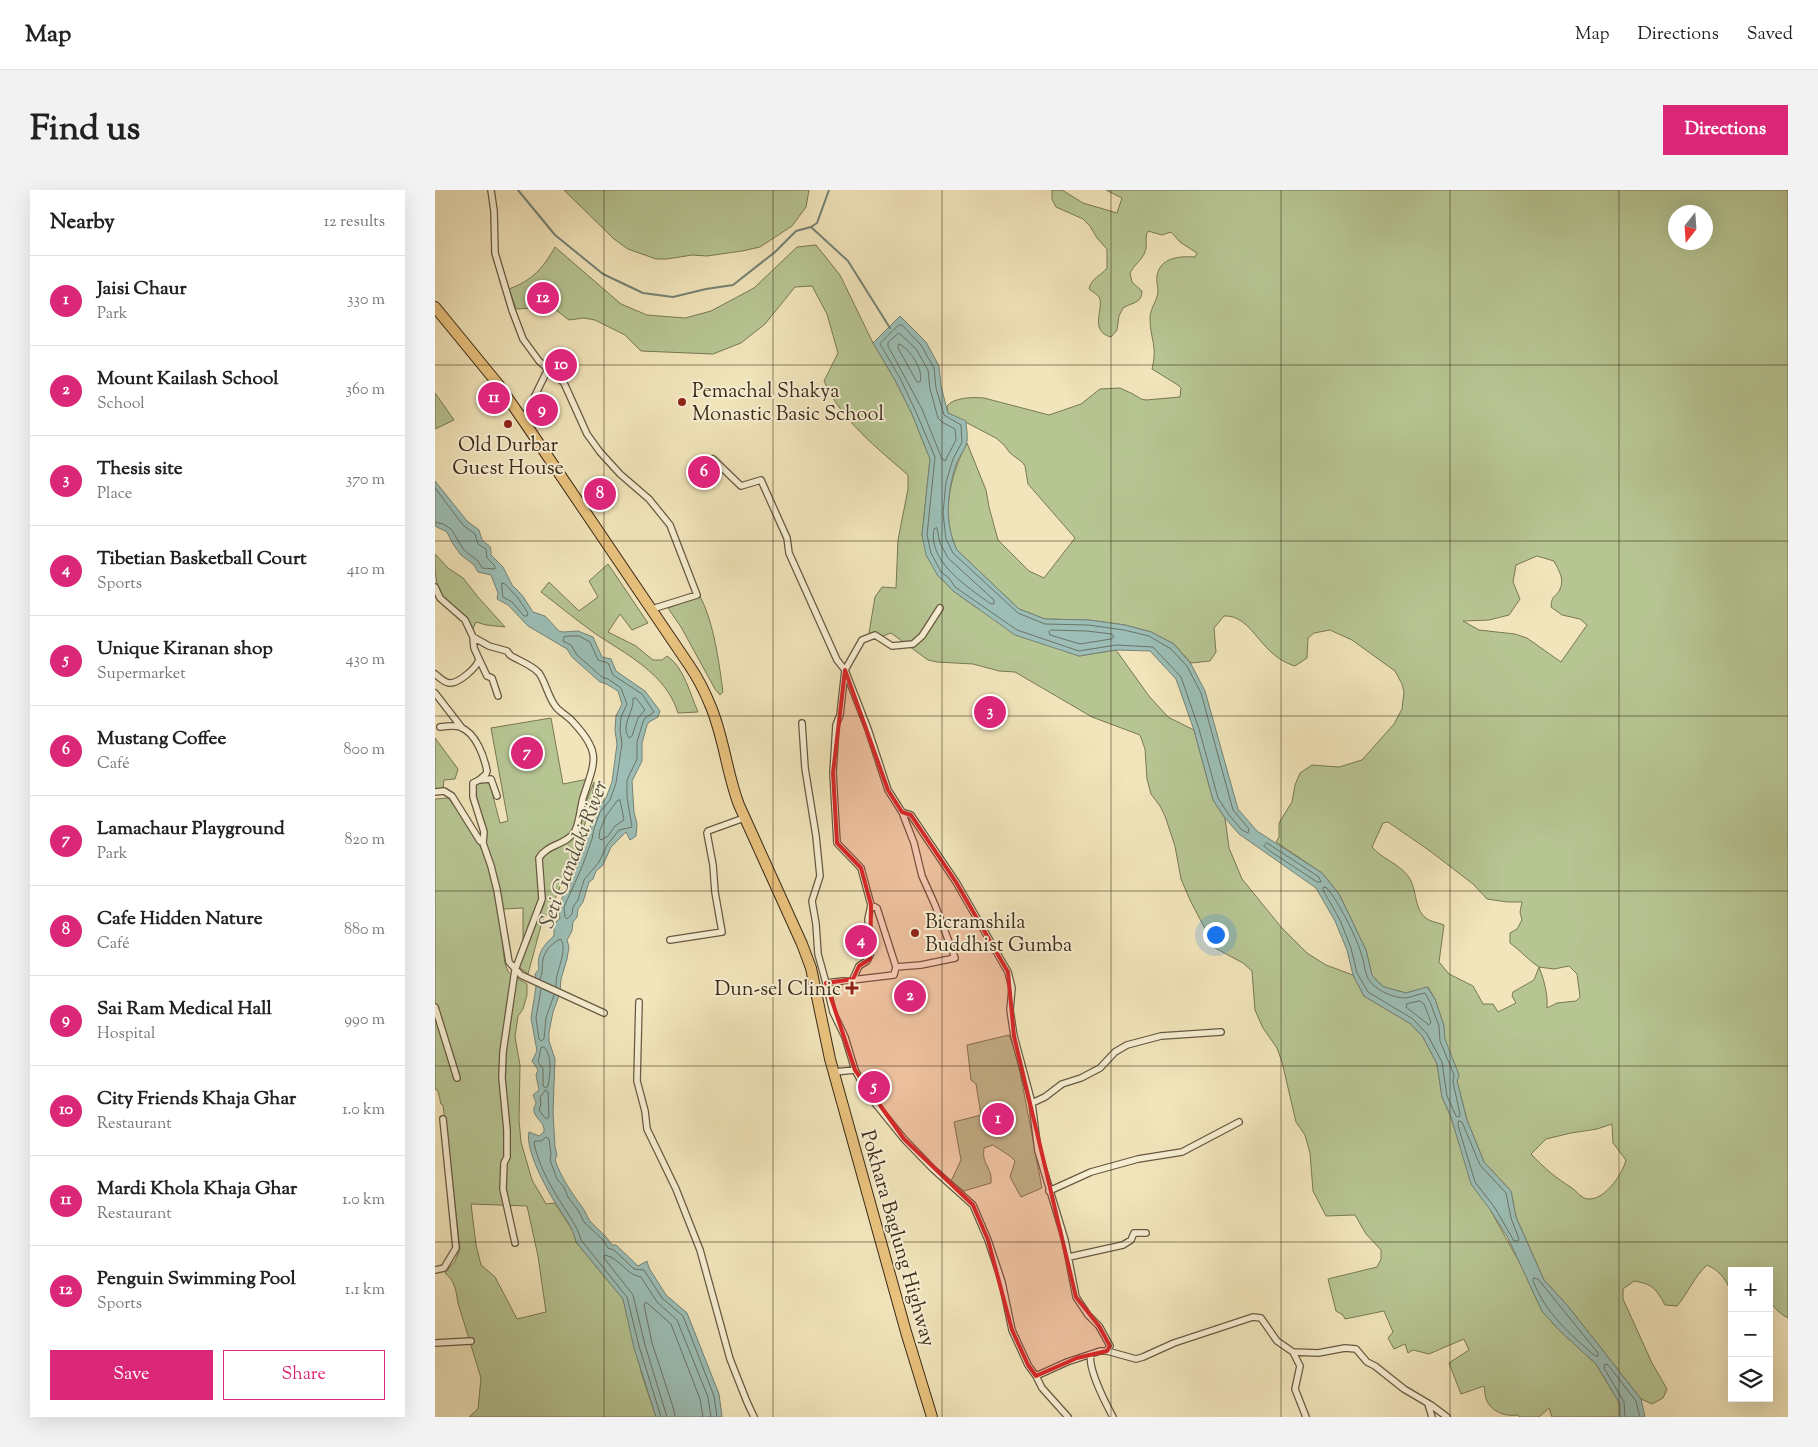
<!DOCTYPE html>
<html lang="en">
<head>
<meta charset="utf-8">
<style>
	:root { --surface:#fff; --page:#f2f2f2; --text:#222; --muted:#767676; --line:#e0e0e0; --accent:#db2777 }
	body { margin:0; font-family:"Sorts Mill Goudy",serif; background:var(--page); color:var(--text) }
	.controls { position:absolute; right:15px; bottom:15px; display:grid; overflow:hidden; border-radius:0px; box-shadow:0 5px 20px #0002 }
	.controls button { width:45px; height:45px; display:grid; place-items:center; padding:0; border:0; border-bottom:1px solid var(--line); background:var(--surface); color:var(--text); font:25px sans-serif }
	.compass { position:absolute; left:1233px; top:15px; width:45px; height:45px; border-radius:50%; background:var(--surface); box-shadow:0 5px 20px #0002; rotate:197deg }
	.you { position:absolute; left:780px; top:744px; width:18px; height:18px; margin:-12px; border:4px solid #fff; border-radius:50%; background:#1a73e8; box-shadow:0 0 0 8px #1a73e833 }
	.badge { display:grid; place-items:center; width:32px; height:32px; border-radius:50%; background:var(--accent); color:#fff; font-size:16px; font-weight:700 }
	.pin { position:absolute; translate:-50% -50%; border:2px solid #fff; box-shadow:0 1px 5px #0006 }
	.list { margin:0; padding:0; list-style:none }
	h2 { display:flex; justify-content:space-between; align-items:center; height:65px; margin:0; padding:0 20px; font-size:21px }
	h2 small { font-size:16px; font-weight:400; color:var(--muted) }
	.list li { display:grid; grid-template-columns:32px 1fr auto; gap:15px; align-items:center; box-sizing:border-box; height:90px; padding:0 20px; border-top:1px solid var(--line) }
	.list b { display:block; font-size:19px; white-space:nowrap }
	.list p { margin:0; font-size:16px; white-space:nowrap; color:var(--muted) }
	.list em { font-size:16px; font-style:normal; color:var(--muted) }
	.actions { display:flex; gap:10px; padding:15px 20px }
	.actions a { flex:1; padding:11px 0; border:1px solid var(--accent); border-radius:0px; text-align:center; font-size:18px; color:var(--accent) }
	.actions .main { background:var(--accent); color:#fff }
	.icon { flex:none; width:28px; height:28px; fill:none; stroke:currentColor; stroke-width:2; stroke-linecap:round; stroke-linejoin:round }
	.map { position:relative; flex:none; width:1353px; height:1227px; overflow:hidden; border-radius:0px }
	header { display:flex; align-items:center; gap:30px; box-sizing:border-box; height:70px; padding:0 25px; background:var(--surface); border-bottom:1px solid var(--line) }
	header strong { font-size:24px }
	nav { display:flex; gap:28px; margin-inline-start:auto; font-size:18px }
	.intro { display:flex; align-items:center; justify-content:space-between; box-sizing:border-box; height:120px; padding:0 30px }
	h1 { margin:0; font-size:35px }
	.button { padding:12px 22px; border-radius:0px; background:var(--accent); color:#fff; font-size:18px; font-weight:700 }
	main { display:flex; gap:30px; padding:0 30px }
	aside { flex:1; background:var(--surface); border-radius:0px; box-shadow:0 5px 20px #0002 }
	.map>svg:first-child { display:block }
	.green { fill:#b7c593; stroke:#787856; fill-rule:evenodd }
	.water { fill:#9cbeb6; stroke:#748377 }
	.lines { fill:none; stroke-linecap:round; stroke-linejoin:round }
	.shore { stroke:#6a7467; stroke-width:1 }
	.stream { stroke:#748377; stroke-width:2 }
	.minor-casing { stroke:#675941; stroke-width:8 }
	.trunk-casing { stroke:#392a18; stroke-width:12 }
	.minor { stroke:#f7eed3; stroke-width:5.5 }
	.trunk { stroke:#e9c27e; stroke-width:10 }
	.marked { fill:#d62828; fill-opacity:0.2; stroke:#d62828; stroke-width:4; stroke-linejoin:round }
	.grid { fill:none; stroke:#392a18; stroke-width:1; stroke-opacity:0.55 }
	.poi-dot { fill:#8f2418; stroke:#f7eed3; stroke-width:2 }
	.labels { text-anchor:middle; stroke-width:4; stroke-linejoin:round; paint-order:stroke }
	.poi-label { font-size:20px; fill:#392a18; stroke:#f7eed3; text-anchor:start }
	.street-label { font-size:20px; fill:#392a18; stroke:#f7eed3 }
	.water-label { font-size:21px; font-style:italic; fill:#524f40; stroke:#f7eed3 }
</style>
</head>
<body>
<header>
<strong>Map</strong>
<nav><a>Map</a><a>Directions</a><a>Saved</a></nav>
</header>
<div class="intro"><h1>Find us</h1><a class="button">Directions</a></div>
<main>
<aside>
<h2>Nearby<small>12 results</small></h2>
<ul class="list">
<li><span class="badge">1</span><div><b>Jaisi Chaur</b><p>Park</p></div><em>330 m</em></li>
<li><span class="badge">2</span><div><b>Mount Kailash School</b><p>School</p></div><em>360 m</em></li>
<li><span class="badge">3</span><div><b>Thesis site</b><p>Place</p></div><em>370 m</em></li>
<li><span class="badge">4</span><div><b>Tibetian Basketball Court</b><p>Sports</p></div><em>410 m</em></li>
<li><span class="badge">5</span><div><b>Unique Kiranan shop</b><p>Supermarket</p></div><em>430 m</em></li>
<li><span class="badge">6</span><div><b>Mustang Coffee</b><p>Café</p></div><em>800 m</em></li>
<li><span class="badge">7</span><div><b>Lamachaur Playground</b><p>Park</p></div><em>820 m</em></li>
<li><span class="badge">8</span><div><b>Cafe Hidden Nature</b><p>Café</p></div><em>880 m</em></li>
<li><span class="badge">9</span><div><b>Sai Ram Medical Hall</b><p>Hospital</p></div><em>990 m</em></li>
<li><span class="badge">10</span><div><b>City Friends Khaja Ghar</b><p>Restaurant</p></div><em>1.0 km</em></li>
<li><span class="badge">11</span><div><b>Mardi Khola Khaja Ghar</b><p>Restaurant</p></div><em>1.0 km</em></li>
<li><span class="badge">12</span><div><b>Penguin Swimming Pool</b><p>Sports</p></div><em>1.1 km</em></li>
</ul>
<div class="actions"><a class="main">Save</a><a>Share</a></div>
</aside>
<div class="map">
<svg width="1353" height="1227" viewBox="0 0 1353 1227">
	<rect width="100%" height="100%" fill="#f2e5bb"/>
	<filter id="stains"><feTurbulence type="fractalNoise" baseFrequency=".004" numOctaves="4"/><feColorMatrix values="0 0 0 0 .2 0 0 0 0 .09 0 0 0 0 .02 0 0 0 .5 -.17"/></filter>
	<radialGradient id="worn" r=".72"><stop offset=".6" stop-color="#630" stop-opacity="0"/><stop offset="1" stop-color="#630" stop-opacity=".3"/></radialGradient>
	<!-- green -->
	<path class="green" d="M129,0H374L371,17L357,36L325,57L307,61L272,66L257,65L232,69H221L193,59L179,49Z
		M617,0H627L648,13L682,23L687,8L671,0H1353V1128C1330,1115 1334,1104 1334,1081H1297V1106C1293,1092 1286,1081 1272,1075C1259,1087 1253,1103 1242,1116L1230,1115C1221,1099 1218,1094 1199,1091L1188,1099V1109L1217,1173L1232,1199L1228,1208L1217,1214L1206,1209L1132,1115L1109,1090L1081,1027L1076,1001L1049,972L1032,930L1022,891L1024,885L1009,849V836L1000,809L993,797L971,803L949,797L942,791L937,785L931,760L904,704L887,683L841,652L844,647V633L857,612L860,595L865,583L877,575L904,577L927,570L959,534L967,519L969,502L967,494L960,481L917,450L895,440L879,443L873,448L872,468L860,476C850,473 842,468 834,460C820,447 810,425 789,426L779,438L781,462L775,471L756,473L739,454L716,442L690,435L654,430L610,429L584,419L522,360C505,326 515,285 532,253L551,300L554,317L563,350L594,381L609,388L640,348L593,294L590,276L587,272L575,263L569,255L561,248L513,223L512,216C519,207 539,207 549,208L614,225L646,214L665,199L685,198L698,204L706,209L711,210L745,207L746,198L743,195L717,179C723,156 715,149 715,128C715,119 722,111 723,102C723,96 721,91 722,86C725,67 745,66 760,67L762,63L745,52L736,42L727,45L713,41C709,48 713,55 710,62C707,70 699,75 695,83L697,92L707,101C707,114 697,112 688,118L684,126L682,140L676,147C653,141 670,117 664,107C662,104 658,102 654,99C656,88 666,86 672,78V59L662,48L655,36L648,29L621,17L617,9ZM1240,22H1270V52H1240ZM1102,366L1119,371C1123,379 1130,389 1125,399C1121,408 1117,403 1116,417L1127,425L1145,429L1152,435L1126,472L1092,448L1080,444L1044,440L1028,431L1054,430L1074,425L1085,409L1078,392L1081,375ZM953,632L995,661L1038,694L1052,709L1072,712H1087L1085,722L1087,730L1082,739L1075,743V753C1086,761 1093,770 1104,777L1099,790L1078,802L1077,806L1081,813L1063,822L1058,814H1048L1038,796L1014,784L1004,772L1009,735C1004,733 998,732 994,730C978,722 983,699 973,686C963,673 947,669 937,657L948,633ZM1134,776L1142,784L1145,807L1141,811L1122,813L1112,818C1113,804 1109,790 1104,777L1119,779ZM1177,934L1178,953L1191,970C1188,984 1167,1015 1149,1008C1145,1006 1141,1001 1137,998C1120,987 1110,979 1096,964L1111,949L1136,943L1162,939Z
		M381,55L405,85L438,153L460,190L477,224L495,269L487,345L503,386L510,392L517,400L539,416L644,466L681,460L714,506L733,527L759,540L778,610L790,628L794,658L807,689L846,737L872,763L891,775L918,785L929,806L976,834L988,847L1002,874L1007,907L1016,927L1025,956L1056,1021L1087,1077L1107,1121L1124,1140L1161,1174L1185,1214V1227H1117L1114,1218L1104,1227H1085L1082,1225C1072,1227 1058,1222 1053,1213C1050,1209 1050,1201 1049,1196L1026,1204L1014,1173L1034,1160L1029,1149L994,1164L978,1160L973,1163L970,1154L959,1159L953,1148L958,1142L949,1121L910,1129L908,1125L901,1121L893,1089L942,1077L946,1069V1060L931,1044L920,1025L891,1026L878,1001L875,963L870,945L861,932L847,872L842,858L828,838L820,820L817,781L808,773L780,758L755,710L746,689L740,656L730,626L725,616L716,604L712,589L710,559L705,545L657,527L580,482L564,481L538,474L502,472L493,470L456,443L448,446L434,443L440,407L447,397L461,398L463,350L473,299V285C442,258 406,230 389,191L403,163L392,124L377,96L360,97L330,134L306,153L278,164L206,161L190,145L160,130L149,128L134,130L117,117L81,119L74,99C98,90 108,78 120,57L186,114L212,125L250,128L276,121L319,98L362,57Z
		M0,203L19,230L0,239Z
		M0,364L13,378L28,388L43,407L70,437L51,435L41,432L37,441L32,428L18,415L16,417C0,397 0,390 0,364Z
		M173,374L213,433L197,440L185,424L173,442L201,456L218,470H227L232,466C249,477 255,504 263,522L243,523C231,483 190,464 158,442C140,429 123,415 106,402L114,392L144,421L163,407L154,391Z
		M265,406C279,433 284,472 288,502L285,505L280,499L246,437L233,418Z
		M116,528L128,594L153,589C149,604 143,637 131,647C121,656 114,652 103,666L105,703L104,713L88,752V718L68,719L62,688L51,655L52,645L41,611L40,598L42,594L54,591L65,633L73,631L56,538Z
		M0,548L23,579L20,589L9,590L8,599H0Z
		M159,592L158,603L148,641L118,714L107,732L93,784L84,777L91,755L109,715L110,706L106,671L107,667L138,648L145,634L150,614Z
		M13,608C28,627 43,648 51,670C58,689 63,722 67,743C69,754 67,770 73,781C76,787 86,790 92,794V805L88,819L83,826L80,847L85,875L84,930L86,952L97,990L111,1014L120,1013L138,1041L141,1052L188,1109L207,1185L221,1227H34L43,1219L46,1188L23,1113C21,1100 20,1091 10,1083L20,1071L25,1059L8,915L6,914L3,901L0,899V609ZM36,1014L92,1016L103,1066L111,1122L82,1129L60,1087L46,1075L41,1055Z
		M419,740H431L432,762H420Z
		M574,845L582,866L607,998L586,1007L575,987L580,971L575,966L558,955L549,958C546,975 558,977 556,993L529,1001L516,991L526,970L519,932L546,925L541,894L536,890L532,855Z"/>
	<!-- water -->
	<path class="water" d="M465,126L491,152L504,176L506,196L513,223L531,231C531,237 533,244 532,251C531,258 525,265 522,272C512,300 509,334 522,360L584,419L610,429L654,430L690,435L716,442L739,454L756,474L770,501L803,619L822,641L887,683L904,704L931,760L937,785L942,791L949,797L971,803L992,797L1000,809L1009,836L1010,849L1024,885L1022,891L1032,930L1049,972L1076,1001L1081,1027L1109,1090L1132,1115L1206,1209L1210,1227H1185V1214L1161,1174L1124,1140L1107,1121L1073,1048L1056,1021L1036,994L1016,927L1007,907L1002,874L988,847L976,834L929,806L918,785L912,760L900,731L881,698L804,644L790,628L778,610L759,540L741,489L715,461L681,460L644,466L580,445L517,400L510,392L503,386L491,365L487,345L495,269L477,224L460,190L438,153Z
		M0,291L32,331L44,340L47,350C54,357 56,353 56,365L68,377L77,395L87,405L98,422L110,426L124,441L128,442L143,441L158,447L167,467L176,469L181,481L210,501L225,521L223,527L214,532L212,535L207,553V571L197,591L199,622L202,634L201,646L195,650L191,642L176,657L168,675L161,681L158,689L154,692L148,712L143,719L142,727L138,732L137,741L132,750L134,757L132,769L126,789L125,803L118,822L114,842V851L120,869L118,922L120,957L122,965L120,970C126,987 136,1002 147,1017C151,1022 152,1027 155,1031C162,1039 171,1045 177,1055H181L203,1076L212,1071L214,1078L231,1105L252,1123L284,1204L287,1227H221L199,1158L188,1109L141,1052C138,1037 129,1027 121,1014C111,998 90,960 94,942L104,946L109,942C110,932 101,930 99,921C98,919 100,916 101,913C101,911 99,908 98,905L104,900L101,885L103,880L97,871L102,861L96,828L101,797L100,784L104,779C101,766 108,755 119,746V734L125,728L123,719L124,715L142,675L161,620L171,608L177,592L182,554L180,540L181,526L187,514L183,501C177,498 172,493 165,492L137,467L132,459L93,436L73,415L62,409L63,403L56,385L43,382L39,375L26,365L18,354L12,342L0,336Z"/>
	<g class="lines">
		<!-- shore -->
		<path class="shore" d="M464,135H467L486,155L499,178L501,198L509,225L526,235L527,252L518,269L511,292L508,323L511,349L518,363L583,423L610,434L653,435L689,440L714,446L736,459L752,476L766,503L798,620L814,639L813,643L807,640L794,625L783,608L764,539L746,487L718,457L681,455L644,461L582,440L520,397L514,388L506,382L496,363L492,345L500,267L481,222L465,188L445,154Z
			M464,143L481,159L493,180L495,199L503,228L507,232L520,239L521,250L510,271L507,269L487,219L453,156V153Z
			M464,154C475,159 489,180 485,192H482L463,158Z
			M0,298L28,335L40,344L43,354L51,359L52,368L60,376V379L47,378L43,371L29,360L16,339L8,334L0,332
			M502,338L505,353L513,368L559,410V414H556C534,398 492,372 499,339Z
			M67,393L70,394L83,408L93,423L92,426H89L77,412L68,407Z
			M616,440L652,441L677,444L679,447L676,449L645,454L615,445L614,442Z
			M134,446H144L155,452L163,470L173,473L178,485L207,504L219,522L210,528L208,532L202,552V569L192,590V607L197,637L184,640L172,655L164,672L149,690L143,710L138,717L137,724L132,729L130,727L129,717L147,677L157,649L159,639L165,622L175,610L181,593L187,554L185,540L186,527L192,514L186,498L173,489L167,487L142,465L136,455L128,451L129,447Z
			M201,508L210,520L203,528L197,546L194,548C185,535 199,523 198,509Z
			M185,610L189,630L180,636L173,646L166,650L164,648L165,640L171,626L182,611Z
			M832,653L884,687L886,692H882L835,661L829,656Z
			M889,697L892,698C903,711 921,746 926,763C929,770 929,779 932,786C937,799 957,808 971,808C977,807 983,804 990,803L995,812L1004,836L1005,851L1019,885L1018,892L1025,924L1024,927L1021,926L1012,906L1007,872L992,844L978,829L933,802L922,783L916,758L905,730L888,700Z
			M105,789C109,779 106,778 108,770C109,761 119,751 126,749C133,764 120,780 121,796
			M106,799L101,828L104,849L106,851L109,849L111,828L119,805
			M985,811L989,814L996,832L994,835L971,817L972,814Z
			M109,857C118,866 115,884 113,896L111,898L108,896V879L103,872L106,858Z
			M111,900L113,902L114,927L111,929L104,920L106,914L105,908Z
			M1024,931L1027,932L1045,975L1071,1003L1076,1028L1084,1049L1083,1051H1079L1060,1018L1040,992L1024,939L1023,933Z
			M1099,1088L1103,1089L1163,1163V1166H1160C1133,1142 1112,1125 1098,1091Z
			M226,1227L204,1156L192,1107L146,1050C142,1035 133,1025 125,1011C114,994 103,973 99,953L100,951H106L111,947L114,949L116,964L115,970L122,989L129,997L133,1007L143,1020L149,1032L168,1050L173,1058L179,1060L199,1079L209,1080L227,1108L248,1126L279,1206L282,1227
			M232,1227L210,1155L198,1105L169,1068L170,1065C185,1068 191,1085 206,1087L222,1112L242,1130L273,1207L276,1227
			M240,1227L239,1220L217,1153L209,1115L211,1112L236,1134L265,1209L268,1227
			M1190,1227L1189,1212L1169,1178L1170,1174L1173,1175L1201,1211L1205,1227"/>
		<!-- stream -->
		<path class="stream" d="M83,0L120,45L168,84L208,103L238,107L271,99L298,95L340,62L361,41L376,37L413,71L455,138
			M376,37L382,33L394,0"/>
		<!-- minor casing -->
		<g class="minor-casing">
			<path id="minor" d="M56,0L59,21L60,63L77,120L88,149L104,171L129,193L152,244L165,262L185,284L214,309L235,335L262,405L217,419
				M88,230L113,179
				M278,269L306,296L326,290L352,348L354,363L402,470L410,480L433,539L453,600L467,622L476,625L521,692L573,782L577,798L575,820L579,846L597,913L603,961L630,1050L641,1107L653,1125L664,1136L675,1156L672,1161
				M0,397L5,408L30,430L38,447L54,456L72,461L75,465C84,471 97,475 104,483C111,493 113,507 121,517C126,523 133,526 138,532C167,563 160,571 148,608C145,619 145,630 140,641C132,655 112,654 104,668L107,709L80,780L68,862L67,888L72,940V967L69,973L68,999L80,1053
				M505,418L487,446L478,454L457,456L440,445L427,450L410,480L405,525L401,535L398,583L402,653L426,678L436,715L442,718L461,777L459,785L391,793L398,822L410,847L420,880L435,907L469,949L498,979L538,1015L553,1050L567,1092L577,1140L593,1175L601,1186L607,1198L633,1227
				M44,469L52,486L57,488L63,506
				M0,484C4,487 8,492 14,493C23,494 42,478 44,469L39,458L38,447
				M0,503L27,538
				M367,533L370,578L381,646L385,686L377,711L381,734L383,764L391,793
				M5,537C12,536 19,535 25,537C41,543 49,566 52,581L51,584L44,590
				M0,602L9,601L17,606L45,651L48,653L49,642L38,607V593L44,590L56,589L62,606
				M48,653L56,676L62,700L74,772L86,785L169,823
				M235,750L287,742L280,702L278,675L272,643L273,641L309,628
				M461,777L486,775L520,768L500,715L487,686L479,653L467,622
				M418,789L424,776L432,771L435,765L433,729L436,715
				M204,812L202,891L210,921L212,939L241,999L265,1060L295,1169L312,1212L319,1227
				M0,817L22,888
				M399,882L420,880
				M597,913L610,907L627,894L646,888L665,878L680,862L692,855L726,846L786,842
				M614,1001L656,982L703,969L747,962L804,932
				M634,1067L688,1055L696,1050L699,1043H711
				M0,1080L9,1078L21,1058L8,929
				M0,1153L36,1151
				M858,1162L865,1176L860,1199L871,1227
				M656,1164C652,1177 671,1214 678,1227
				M601,1186L632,1172L665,1161H672L701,1169L708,1167L739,1153L818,1127L826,1128L842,1151L858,1162L883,1163L910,1158L921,1159L932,1172L940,1176L969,1199L996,1215L1012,1227
				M993,1214L997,1227"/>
		</g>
		<!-- trunk casing -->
		<g class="trunk-casing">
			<path id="trunk" d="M0,117L63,194L88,230L254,475C263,488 270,502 276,517C289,548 292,584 304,615L367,754L376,778L395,869L471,1142L497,1227"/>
		</g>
		<!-- minor -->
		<use href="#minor" class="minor"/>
		<!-- trunk -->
		<use href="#trunk" class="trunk"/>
	</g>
	<!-- marked area -->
	<path class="marked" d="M410,480L453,600L467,622L476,625L521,692L573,782L579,846L641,1107L664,1136L675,1156L672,1161L642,1168L601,1186L593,1175L577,1140L553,1050L538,1015L469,949L420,880L391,793L418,789L424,776L435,769L436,715L426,678L402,653L398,583Z"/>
	<!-- grid -->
	<path class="grid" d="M169,0V1227M338,0V1227M507,0V1227M676,0V1227M846,0V1227M1015,0V1227M1184,0V1227M0,175H1353M0,351H1353M0,526H1353M0,701H1353M0,876H1353M0,1052H1353"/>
	<!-- markers -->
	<g class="poi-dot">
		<circle cx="247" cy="212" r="5"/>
		<circle cx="73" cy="234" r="5"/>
		<circle cx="480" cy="743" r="5"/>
		<path d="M414.5 790.5h5v5h5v5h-5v5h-5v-5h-5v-5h5z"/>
	</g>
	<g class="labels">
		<!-- poi labels -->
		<g class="poi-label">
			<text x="257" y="207">Pemachal Shakya<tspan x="257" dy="23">Monastic Basic School</tspan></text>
			<text x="73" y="261" text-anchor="middle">Old Durbar<tspan x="73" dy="23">Guest House</tspan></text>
			<text x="490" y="738">Bicramshila<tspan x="490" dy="23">Buddhist Gumba</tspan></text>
			<text x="406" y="805" text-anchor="end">Dun-sel Clinic</text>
		</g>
		<!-- street labels -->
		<g class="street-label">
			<text transform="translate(464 1048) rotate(74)" y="7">Pokhara Baglung Highway</text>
		</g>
		<!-- water labels -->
		<g class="water-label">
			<text transform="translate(138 664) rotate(-69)" y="7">Seti Gandaki River</text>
		</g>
	</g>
	<rect width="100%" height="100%" filter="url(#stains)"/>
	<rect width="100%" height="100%" fill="url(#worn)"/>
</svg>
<div class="controls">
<button>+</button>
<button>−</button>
<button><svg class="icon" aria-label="layers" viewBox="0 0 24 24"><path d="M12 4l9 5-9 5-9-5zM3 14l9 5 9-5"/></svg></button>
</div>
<svg class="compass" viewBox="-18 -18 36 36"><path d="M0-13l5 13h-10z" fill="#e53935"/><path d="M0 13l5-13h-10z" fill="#767676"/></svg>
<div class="you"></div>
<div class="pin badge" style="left:563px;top:929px">1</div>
<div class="pin badge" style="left:475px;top:806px">2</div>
<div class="pin badge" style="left:555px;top:522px">3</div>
<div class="pin badge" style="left:426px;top:751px">4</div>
<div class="pin badge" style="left:439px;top:897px">5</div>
<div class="pin badge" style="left:269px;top:282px">6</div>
<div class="pin badge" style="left:92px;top:563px">7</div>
<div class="pin badge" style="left:165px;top:304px">8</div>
<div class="pin badge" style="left:107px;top:220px">9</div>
<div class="pin badge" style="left:126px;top:175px">10</div>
<div class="pin badge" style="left:59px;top:208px">11</div>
<div class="pin badge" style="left:108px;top:108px">12</div>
</div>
</main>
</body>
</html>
